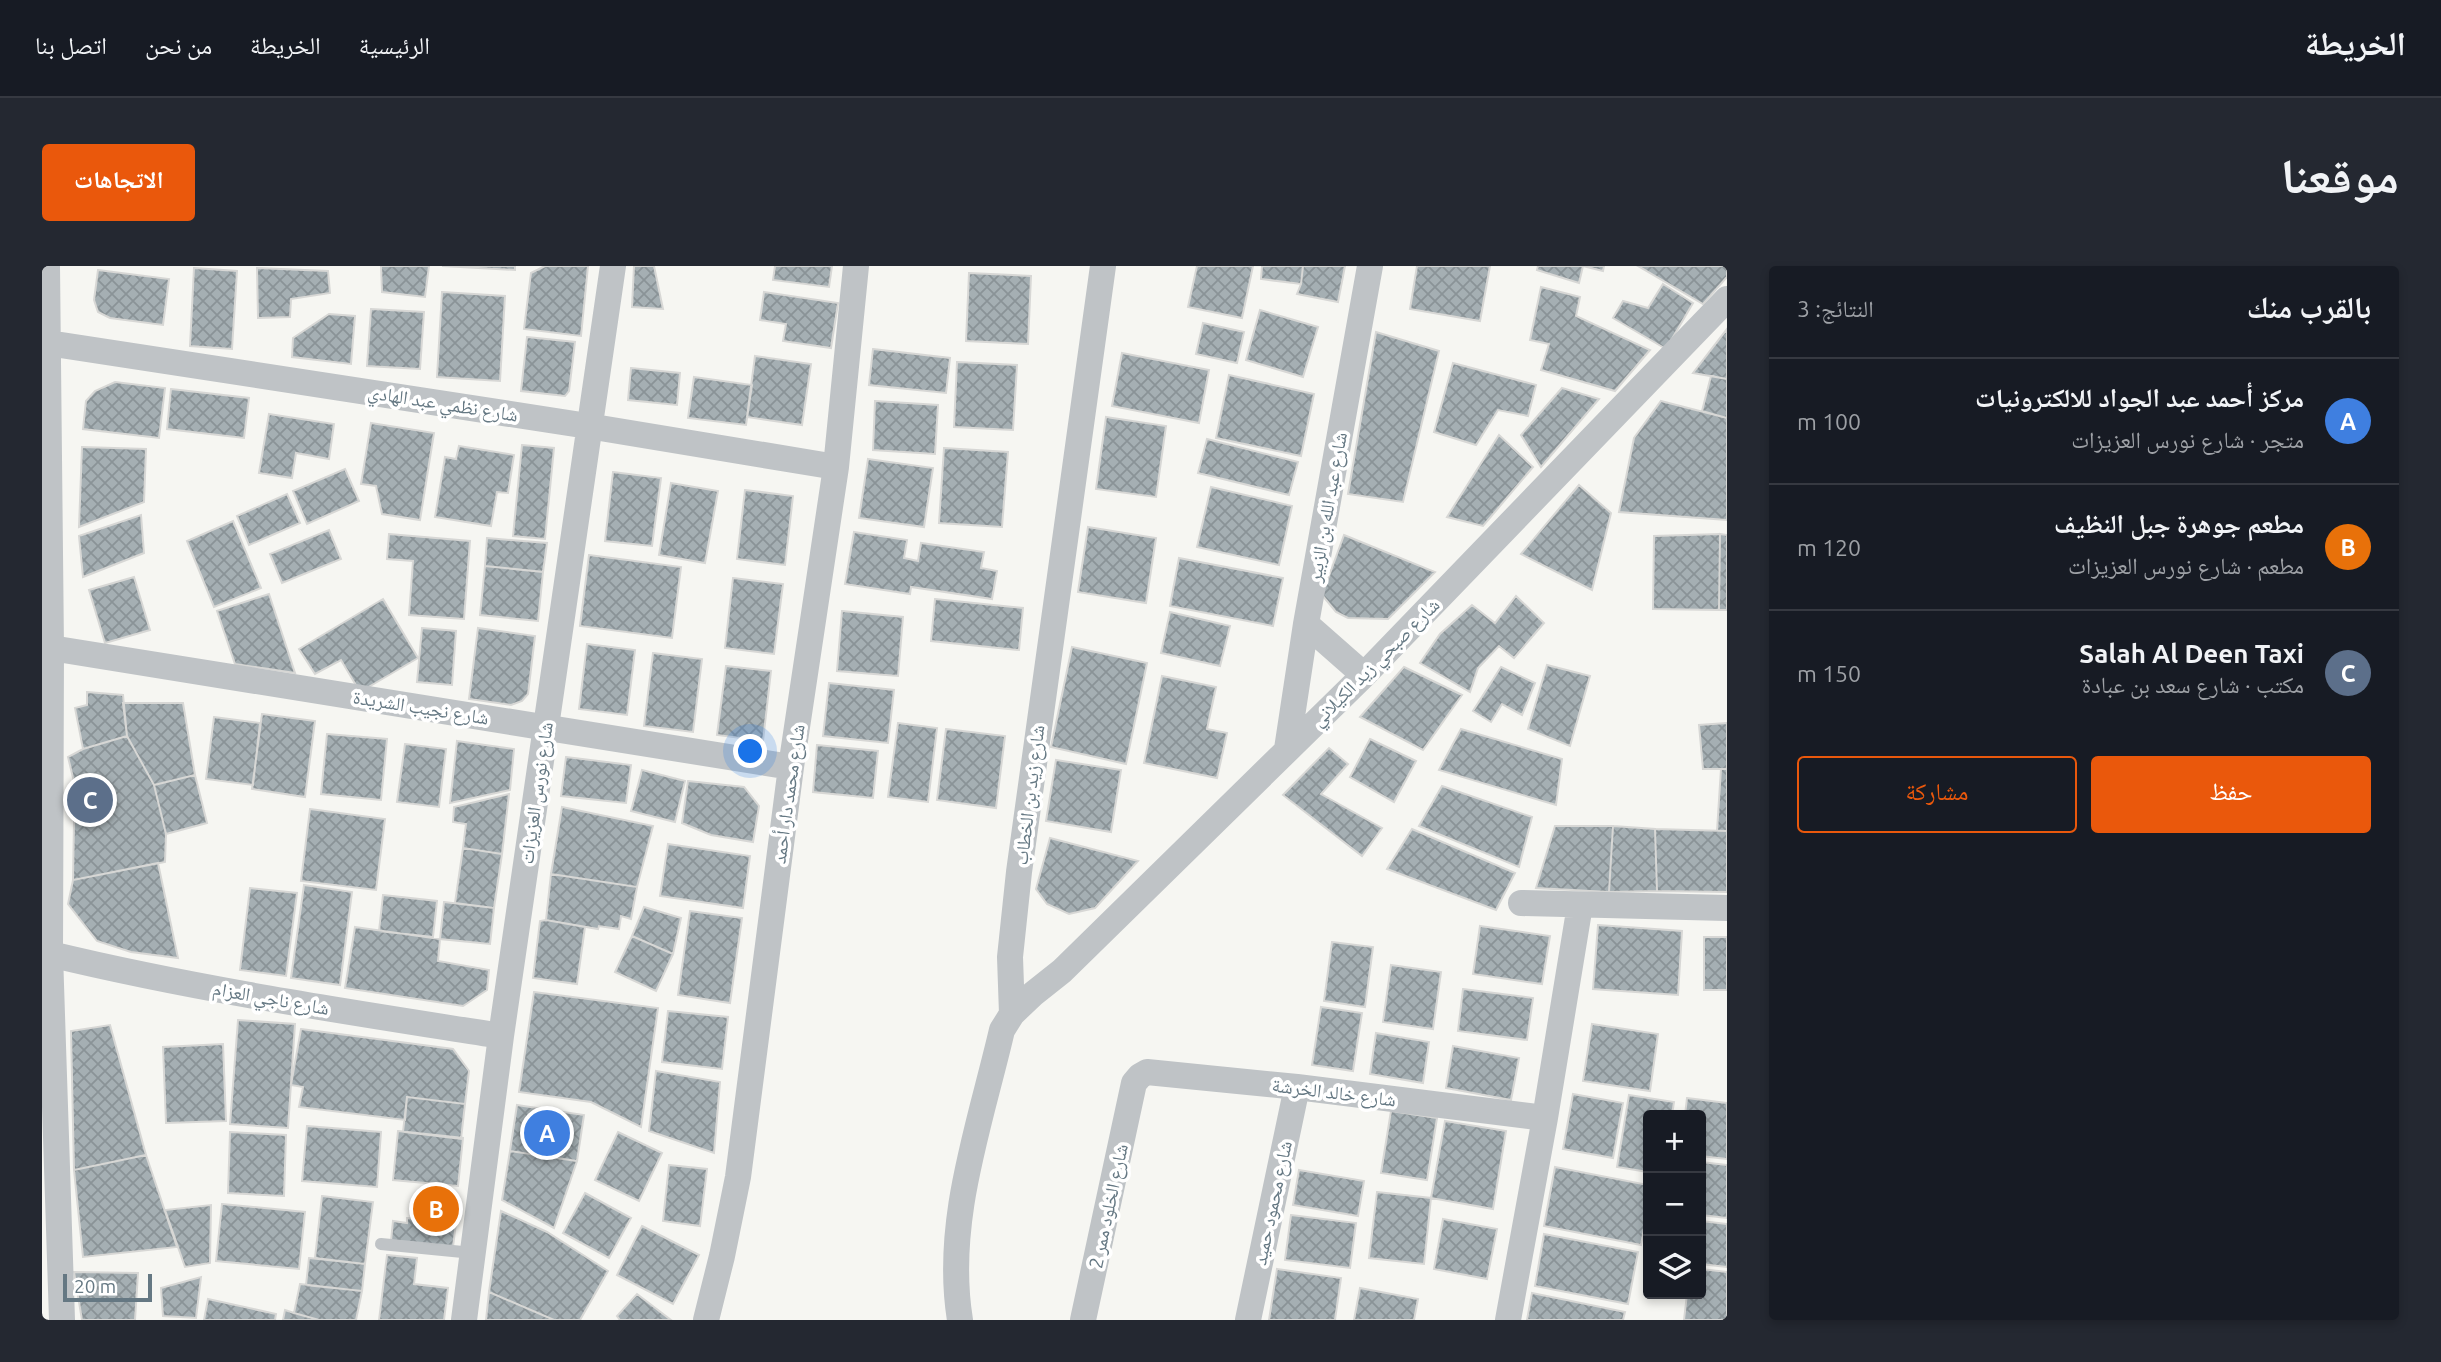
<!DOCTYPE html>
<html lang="ar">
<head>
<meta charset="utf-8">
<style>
	:root { --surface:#171b24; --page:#242831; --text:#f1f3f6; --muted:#9ea1a6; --line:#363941; --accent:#ea580c }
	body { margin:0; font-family:Ubuntu,"Noto Naskh Arabic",sans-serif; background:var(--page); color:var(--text); direction:rtl }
	.controls { position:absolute; right:21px; bottom:21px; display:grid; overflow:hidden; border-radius:7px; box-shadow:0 4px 10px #0003 }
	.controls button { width:63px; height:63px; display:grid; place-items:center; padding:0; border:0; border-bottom:2px solid var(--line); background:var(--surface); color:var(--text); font:35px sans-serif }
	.scale { position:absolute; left:21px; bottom:18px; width:89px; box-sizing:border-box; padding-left:7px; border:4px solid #657883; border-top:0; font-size:19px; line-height:24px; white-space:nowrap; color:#657883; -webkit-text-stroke:5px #fff; paint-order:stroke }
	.you { position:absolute; left:709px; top:486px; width:24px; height:24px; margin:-18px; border:5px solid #fff; border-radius:50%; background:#1a73e8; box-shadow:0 0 0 10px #1a73e833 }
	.badge { display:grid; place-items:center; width:46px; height:46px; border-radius:50%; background:var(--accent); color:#fff; font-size:23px; font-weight:700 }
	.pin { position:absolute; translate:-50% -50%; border:4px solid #fff; box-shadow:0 2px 7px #0006 }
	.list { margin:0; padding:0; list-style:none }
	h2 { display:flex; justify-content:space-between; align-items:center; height:91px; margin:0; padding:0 28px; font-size:30px }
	h2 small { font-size:23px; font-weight:400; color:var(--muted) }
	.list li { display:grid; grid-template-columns:46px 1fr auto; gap:21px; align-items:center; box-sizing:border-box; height:126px; padding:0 28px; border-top:2px solid var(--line) }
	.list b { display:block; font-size:26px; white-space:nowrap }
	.list p { margin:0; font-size:23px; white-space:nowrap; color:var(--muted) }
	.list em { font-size:23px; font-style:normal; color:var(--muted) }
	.actions { display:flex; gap:14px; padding:21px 28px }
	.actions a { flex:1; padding:16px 0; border:2px solid var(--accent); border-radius:7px; text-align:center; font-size:24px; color:var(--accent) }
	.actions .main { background:var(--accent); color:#fff }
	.icon { flex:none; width:38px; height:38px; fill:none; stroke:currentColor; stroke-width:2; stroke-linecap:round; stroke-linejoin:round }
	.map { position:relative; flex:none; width:1685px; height:1054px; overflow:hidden; direction:ltr; border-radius:7px }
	header { display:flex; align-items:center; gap:42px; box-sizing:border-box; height:98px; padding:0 35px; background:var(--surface); border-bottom:2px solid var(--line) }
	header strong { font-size:33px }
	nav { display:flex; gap:38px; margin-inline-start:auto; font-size:24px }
	.intro { display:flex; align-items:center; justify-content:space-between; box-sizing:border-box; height:168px; padding:0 42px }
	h1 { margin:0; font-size:49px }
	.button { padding:18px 32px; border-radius:7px; background:var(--accent); color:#fff; font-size:24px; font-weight:700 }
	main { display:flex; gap:42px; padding:0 42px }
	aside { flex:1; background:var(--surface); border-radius:7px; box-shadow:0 4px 10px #0003 }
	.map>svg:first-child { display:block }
	.building { fill:url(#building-cross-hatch); stroke:#d7d7d5; stroke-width:2 }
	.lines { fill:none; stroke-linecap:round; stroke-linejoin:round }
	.lane { stroke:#bfc3c6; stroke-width:12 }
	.street { stroke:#bfc3c6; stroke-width:26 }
	.labels { text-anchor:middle; stroke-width:7; stroke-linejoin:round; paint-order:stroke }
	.street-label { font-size:19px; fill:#657883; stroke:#fff }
</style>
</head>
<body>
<header>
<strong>الخريطة</strong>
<nav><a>الرئيسية</a><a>الخريطة</a><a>من نحن</a><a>اتصل بنا</a></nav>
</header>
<div class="intro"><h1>موقعنا</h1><a class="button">الاتجاهات</a></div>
<main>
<aside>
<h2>بالقرب منك<small>النتائج: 3</small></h2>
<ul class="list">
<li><span class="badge" style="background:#3f7fe0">A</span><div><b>مركز أحمد عبد الجواد للالكترونيات</b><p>متجر · شارع نورس العزيزات</p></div><em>100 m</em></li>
<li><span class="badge" style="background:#e8710a">B</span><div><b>مطعم جوهرة جبل النظيف</b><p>مطعم · شارع نورس العزيزات</p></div><em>120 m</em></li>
<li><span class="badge" style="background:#5c6f8a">C</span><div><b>Salah Al Deen Taxi</b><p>مكتب · شارع سعد بن عبادة</p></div><em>150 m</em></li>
</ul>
<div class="actions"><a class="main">حفظ</a><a>مشاركة</a></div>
</aside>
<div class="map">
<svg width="1685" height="1054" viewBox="0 0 1685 1054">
	<defs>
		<pattern id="building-cross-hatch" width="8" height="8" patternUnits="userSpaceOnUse" patternTransform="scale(1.75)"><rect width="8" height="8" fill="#a5afb3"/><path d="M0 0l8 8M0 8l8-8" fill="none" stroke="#8a9397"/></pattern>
	</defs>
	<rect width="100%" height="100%" fill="#f6f6f2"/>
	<!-- building -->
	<path class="building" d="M339,0H387L383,31L340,26Z
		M400,0H473V4Z
		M503,0H546L539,70L482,63L489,7Z
		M592,0H612L621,43L590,41Z
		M733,0H790L787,21L731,14Z
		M1155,0H1211L1200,52L1146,41Z
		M1220,0H1261L1259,18L1219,13Z
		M1261,0H1303L1296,36L1255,28L1259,18Z
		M1375,0H1448L1438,55L1368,43Z
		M1496,0H1562L1561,5L1541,0L1537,17L1495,4Z
		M1596,0H1685V11L1661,38Z
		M152,2L195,5L190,83L148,80Z
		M215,2L286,5L288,27L249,33L248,51L216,52Z
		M56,4L127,13L121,59L68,52L56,46L52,34Z
		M927,7L989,10L986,78L924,75Z
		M1621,18L1651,37L1624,83L1571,52L1581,35L1606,42Z
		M1499,21L1538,31L1534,50L1608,84L1573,125L1499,104L1507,78L1488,74Z
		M400,26L463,30L458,115L395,111Z
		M722,26L796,37L789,82L741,75L744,58L718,54Z
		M329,43L382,46L378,103L325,100Z
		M1218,44L1276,61L1261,111L1204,94Z
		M287,48L313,50L309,98L250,91L251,72Z
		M1161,57L1202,66L1195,97L1154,88Z
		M1685,63V113L1651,107Z
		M1334,66L1397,85L1361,236L1306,228Z
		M485,71L533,76L527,125L523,130L479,125Z
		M831,83L908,92L904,127L827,119Z
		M1080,87L1167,104L1157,157L1070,140Z
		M713,90L769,98L760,159L705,151Z
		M915,96L975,99L971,164L912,161Z
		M1411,97L1494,119L1486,150L1456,144L1434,179L1392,166Z
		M589,102L638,107L635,139L586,134Z
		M1187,109L1272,128L1259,190L1174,172Z
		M1669,110L1685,113V152L1660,145Z
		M652,111L710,119L704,159L646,152Z
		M73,116L123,122L117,172L41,163L44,135L53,125Z
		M1520,122L1557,133L1499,201L1479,169Z
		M129,123L207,132L202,172L125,163Z
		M833,135L896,139L893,188L831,184Z
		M1619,135L1685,152V254L1577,246L1592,172Z
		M227,148L292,158L287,193L254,187L250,212L217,207Z
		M1064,151L1124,160L1114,231L1054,223Z
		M329,157L392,167L378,254L340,248L334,220L319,218Z
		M1457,169L1491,201L1441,260L1405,251Z
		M1165,173L1256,196L1247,229L1156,207Z
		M480,179L512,182L503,273L471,270Z
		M417,180L472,189L466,227L455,226L449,260L393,251L403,191L414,193Z
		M40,181L104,183L102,236L37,261Z
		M902,182L966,186L960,261L897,257Z
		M826,193L891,202L882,261L817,252Z
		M303,203L317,235L265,258L251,225Z
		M571,206L619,212L610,280L563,275Z
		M629,217L676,225L663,297L617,289Z
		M1537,219L1569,247L1550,324L1479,288Z
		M1169,221L1250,240L1237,299L1155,281Z
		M703,224L751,230L743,299L695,293Z
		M245,228L258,257L207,279L195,250Z
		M99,249L102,287L41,311L37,270Z
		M191,255L219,322L172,341L145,275Z
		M1046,261L1114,272L1104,337L1036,326Z
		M287,264L299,293L240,317L228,288Z
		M812,266L865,274L862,292L876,295L879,277L942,286L939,302L955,305L950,333L869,321L868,328L803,318Z
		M347,268L428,275L422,353L367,349L371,295L345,293Z
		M1678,268L1685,269V344H1677Z
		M1678,268L1677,344L1611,343L1612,270Z
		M1302,269L1393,306L1346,353L1306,352L1294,346L1280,329Z
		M445,272L505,277L501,306L443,300Z
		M547,289L639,301L630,372L538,360Z
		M1137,292L1241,312L1231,360L1128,340Z
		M443,300L501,306L496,355L438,349Z
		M92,311L108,364L63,377L47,324Z
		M691,312L741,318L732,388L683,382Z
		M227,328L253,407L193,398L175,345Z
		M1474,330L1502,357L1472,392L1457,380L1436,402L1428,426L1378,397L1398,368L1430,339L1453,357Z
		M341,333L376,392L318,426L299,394L273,408L257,383Z
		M893,333L981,342L977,384L889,375Z
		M800,345L861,351L856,410L795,405Z
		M1128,346L1188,360L1178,400L1119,387Z
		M380,362L414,365L410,419L375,416Z
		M436,362L493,370L486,428L480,435L469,439L427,433Z
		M545,378L593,384L585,449L537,443Z
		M1030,381L1105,397L1084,498L1009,481Z
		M611,387L660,393L651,466L602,460Z
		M1505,399L1548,410L1528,480L1486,463Z
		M684,400L729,405L721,475L675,469Z
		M1362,401L1420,429L1381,484L1318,451Z
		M1459,401L1493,417L1480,449L1460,438L1449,456L1431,445Z
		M1120,410L1174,421L1165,463L1185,467L1175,512L1102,497Z
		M787,417L852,424L846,477L781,470Z
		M45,426L81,429L85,470L41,483L33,442L45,439Z
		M81,437H141L153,509L112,519L85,470Z
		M220,448L273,455L263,531L210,523Z
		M172,451L218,457L211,519L164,513Z
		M856,457L895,462L886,536L846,531Z
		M1685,457V503H1661L1657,459Z
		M904,463L963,470L954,542L895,534Z
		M1419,463L1520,493L1514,539L1397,504Z
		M285,468L345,473L339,534L279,528Z
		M85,470L112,519L124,568L123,596L31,614L32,555L65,547L58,514L33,520L26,491L41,483Z
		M1328,473L1374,495L1352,536L1308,511Z
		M415,475L472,483L468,524L408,537Z
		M363,478L404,483L397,541L355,536Z
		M775,479L836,485L831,532L771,526Z
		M1287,482L1306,498L1279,528L1340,562L1320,590L1241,529Z
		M524,491L589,499L584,537L519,530Z
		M1014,494L1079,504L1069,566L1004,555Z
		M1679,503H1685V565H1675Z
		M600,504L643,515L633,556L589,545Z
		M153,509L165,557L124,568L112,519Z
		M58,514L65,547L36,554L33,520Z
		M646,515L702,521L717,540L711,576L669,569L640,557Z
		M1400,520L1490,551L1477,601L1377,560Z
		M467,528L460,588L421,582L424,558L411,556L412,541Z
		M520,541L611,560L595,621L509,608Z
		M268,543L343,553L334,624L259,615Z
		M1513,560H1571L1567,626L1494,622Z
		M1571,560L1613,563L1615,625L1567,626Z
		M1370,563L1473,607L1454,644L1345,603Z
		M1613,563L1685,565V626L1615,625Z
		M1008,572L1096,595L1053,642L1027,648L1005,638L994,623Z
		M626,578L708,590L701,642L618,630Z
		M421,582L460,588L452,642L413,637Z
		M116,597L136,692L89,686L55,675L26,638L31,614Z
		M509,608L595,621L589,653L579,650L577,663L557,660L556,663L504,654Z
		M262,619L310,626L298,719L249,712Z
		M208,622L255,627L244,710L198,704Z
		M341,629L395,635L391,671L337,665Z
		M402,636L452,642L448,678L398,673Z
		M602,641L639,652L631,688L590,670Z
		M648,645L700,652L688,737L636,729Z
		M504,654L543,661L535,718L491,712L498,655Z
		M1556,659L1640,665L1636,729L1551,723Z
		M1438,660L1508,670L1500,718L1431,708Z
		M313,661L398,673L396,695L447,704L445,724L421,740L303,722Z
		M590,670L631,688L614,725L573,706Z
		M1662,671H1685V724H1662Z
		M1290,676L1331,681L1323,741L1282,735Z
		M1349,699L1399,706L1391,763L1341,756Z
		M1421,723L1491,732L1485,774L1416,765Z
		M492,726L616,742L599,861L549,836L477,826Z
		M1279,741L1320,747L1311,805L1270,799Z
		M626,745L686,751L680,803L620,796Z
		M196,754L253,758L246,862L188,858Z
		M1550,758L1616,768L1608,825L1541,815Z
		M68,759L104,889L32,904L29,765Z
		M259,763L411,783L427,805L423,838L365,831L363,854L257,841L261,821L249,819Z
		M1334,767L1387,776L1381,817L1328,808Z
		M181,778L184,855L124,857L121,781Z
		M1411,780L1477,792L1469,834L1404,822Z
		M614,805L678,816L672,887L607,865Z
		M1531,828L1581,837L1571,892L1521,883Z
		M1587,829L1632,836L1630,849H1606V906L1575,901Z
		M365,831L423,838L419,873L361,866Z
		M1645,832L1685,837V893L1659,890V849H1643Z
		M475,839L542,849L535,895L468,885Z
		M1349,845L1395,852L1385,914L1339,907Z
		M1403,855L1464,865L1451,943L1389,932Z
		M265,860L339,866L335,921L260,915Z
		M356,865L421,872L416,920L351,914Z
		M188,866L244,869L242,930L186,927Z
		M576,866L620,887L597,935L553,914Z
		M468,885L535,895L512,962L460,934Z
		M104,889L135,981L41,991L32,904Z
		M1659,896L1685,899V952L1659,949Z
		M627,899L665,903L658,960L621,955Z
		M1513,901L1606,919V941L1599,979L1502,960Z
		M1257,904L1322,915L1316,950L1251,939Z
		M1335,926L1389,932L1382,998L1327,992Z
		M543,927L589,952L567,992L521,967Z
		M374,929L417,934L414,957L371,953Z
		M280,930L331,936L323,998L273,992Z
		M180,938L263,946L257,1003L174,995Z
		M169,939L168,997L143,1001L123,944Z
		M459,945L505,966L566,1005L538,1054H512L447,1026Z
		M1249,949L1314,957L1308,1002L1243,994Z
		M365,952L414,957L411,981L349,975L351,955L365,957Z
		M1401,953L1455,963L1445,1013L1392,1003Z
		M1659,955L1685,958V1001L1659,998Z
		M600,960L657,989L631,1038L575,1009Z
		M1502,968L1596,986L1586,1038L1493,1020Z
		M345,989L375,992L372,1018L406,1022L402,1054H337Z
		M267,992L323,998L320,1025L264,1019Z
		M1235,1003L1299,1012L1293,1054H1227Z
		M1659,1003L1685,1006V1054H1642L1645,1028H1659Z
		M32,1006L96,1007L93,1054H40Z
		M159,1011L154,1052L121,1050L119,1022Z
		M258,1018L320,1025L314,1054H277L252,1047Z
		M1318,1022L1376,1033L1372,1054H1312Z
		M447,1026L512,1054H444Z
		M1490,1027L1583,1046L1581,1054H1485Z
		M595,1028L629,1054H578L575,1050Z
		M166,1033L234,1048L233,1054H162Z
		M243,1044L252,1047L277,1054H241Z"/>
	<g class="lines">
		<!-- lane -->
		<path class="lane" d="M339,978L431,987"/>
		<!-- street -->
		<path class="street" d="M5,0L9,382L8,688L20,1054
			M0,76L546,160L794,201
			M1264,358L1322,409
			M9,382L749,501
			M1245,483L1264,358L1328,0
			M1479,637L1685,642
			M0,688H8C157,724 308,746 459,770
			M970,748L991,728L1020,705L1322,409L1685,33
			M422,1054L459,770L571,0
			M664,1054L680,990L696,911L749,501L794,201L814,0
			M918,1054C902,956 938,859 960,764L970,748L968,691L977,606L1061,0
			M1041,1054L1092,817L1098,810L1105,806L1255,821L1503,852
			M1206,1054L1255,821
			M1466,1054L1503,852L1538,639"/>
	</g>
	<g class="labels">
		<!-- street labels -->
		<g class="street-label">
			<text transform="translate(401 137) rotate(9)" y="7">شارع نظمي عبد الهادي</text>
			<text transform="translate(1285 241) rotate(-80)" y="7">شارع عبد الله بن الزبير</text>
			<text transform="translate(1333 396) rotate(-45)" y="7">شارع صبحي زيد الكيلاني</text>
			<text transform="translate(379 441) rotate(9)" y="7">شارع نجيب الشريدة</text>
			<text transform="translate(494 527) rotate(-82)" y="7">شارع نورس العزيزات</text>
			<text transform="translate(746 528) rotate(-82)" y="7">شارع محمد دار أحمد</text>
			<text transform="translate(987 529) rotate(-83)" y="7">شارع زيد بن الخطاب</text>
			<text transform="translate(229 732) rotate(10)" y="7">شارع ناجي العزام</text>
			<text transform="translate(1292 826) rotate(7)" y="7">شارع خالد الخرشة</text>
			<text transform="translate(1230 937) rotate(-78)" y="7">شارع محمود حميد</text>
			<text transform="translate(1066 940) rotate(-78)" y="7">شارع الخلود ممر 2</text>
		</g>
	</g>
</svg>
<div class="controls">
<button>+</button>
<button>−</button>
<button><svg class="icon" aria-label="layers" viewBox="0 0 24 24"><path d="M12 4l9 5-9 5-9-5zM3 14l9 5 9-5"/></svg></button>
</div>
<div class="scale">20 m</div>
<div class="you"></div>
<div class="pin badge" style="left:505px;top:867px;background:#3f7fe0">A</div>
<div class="pin badge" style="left:394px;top:943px;background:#e8710a">B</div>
<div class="pin badge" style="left:48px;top:534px;background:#5c6f8a">C</div>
</div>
</main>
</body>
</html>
